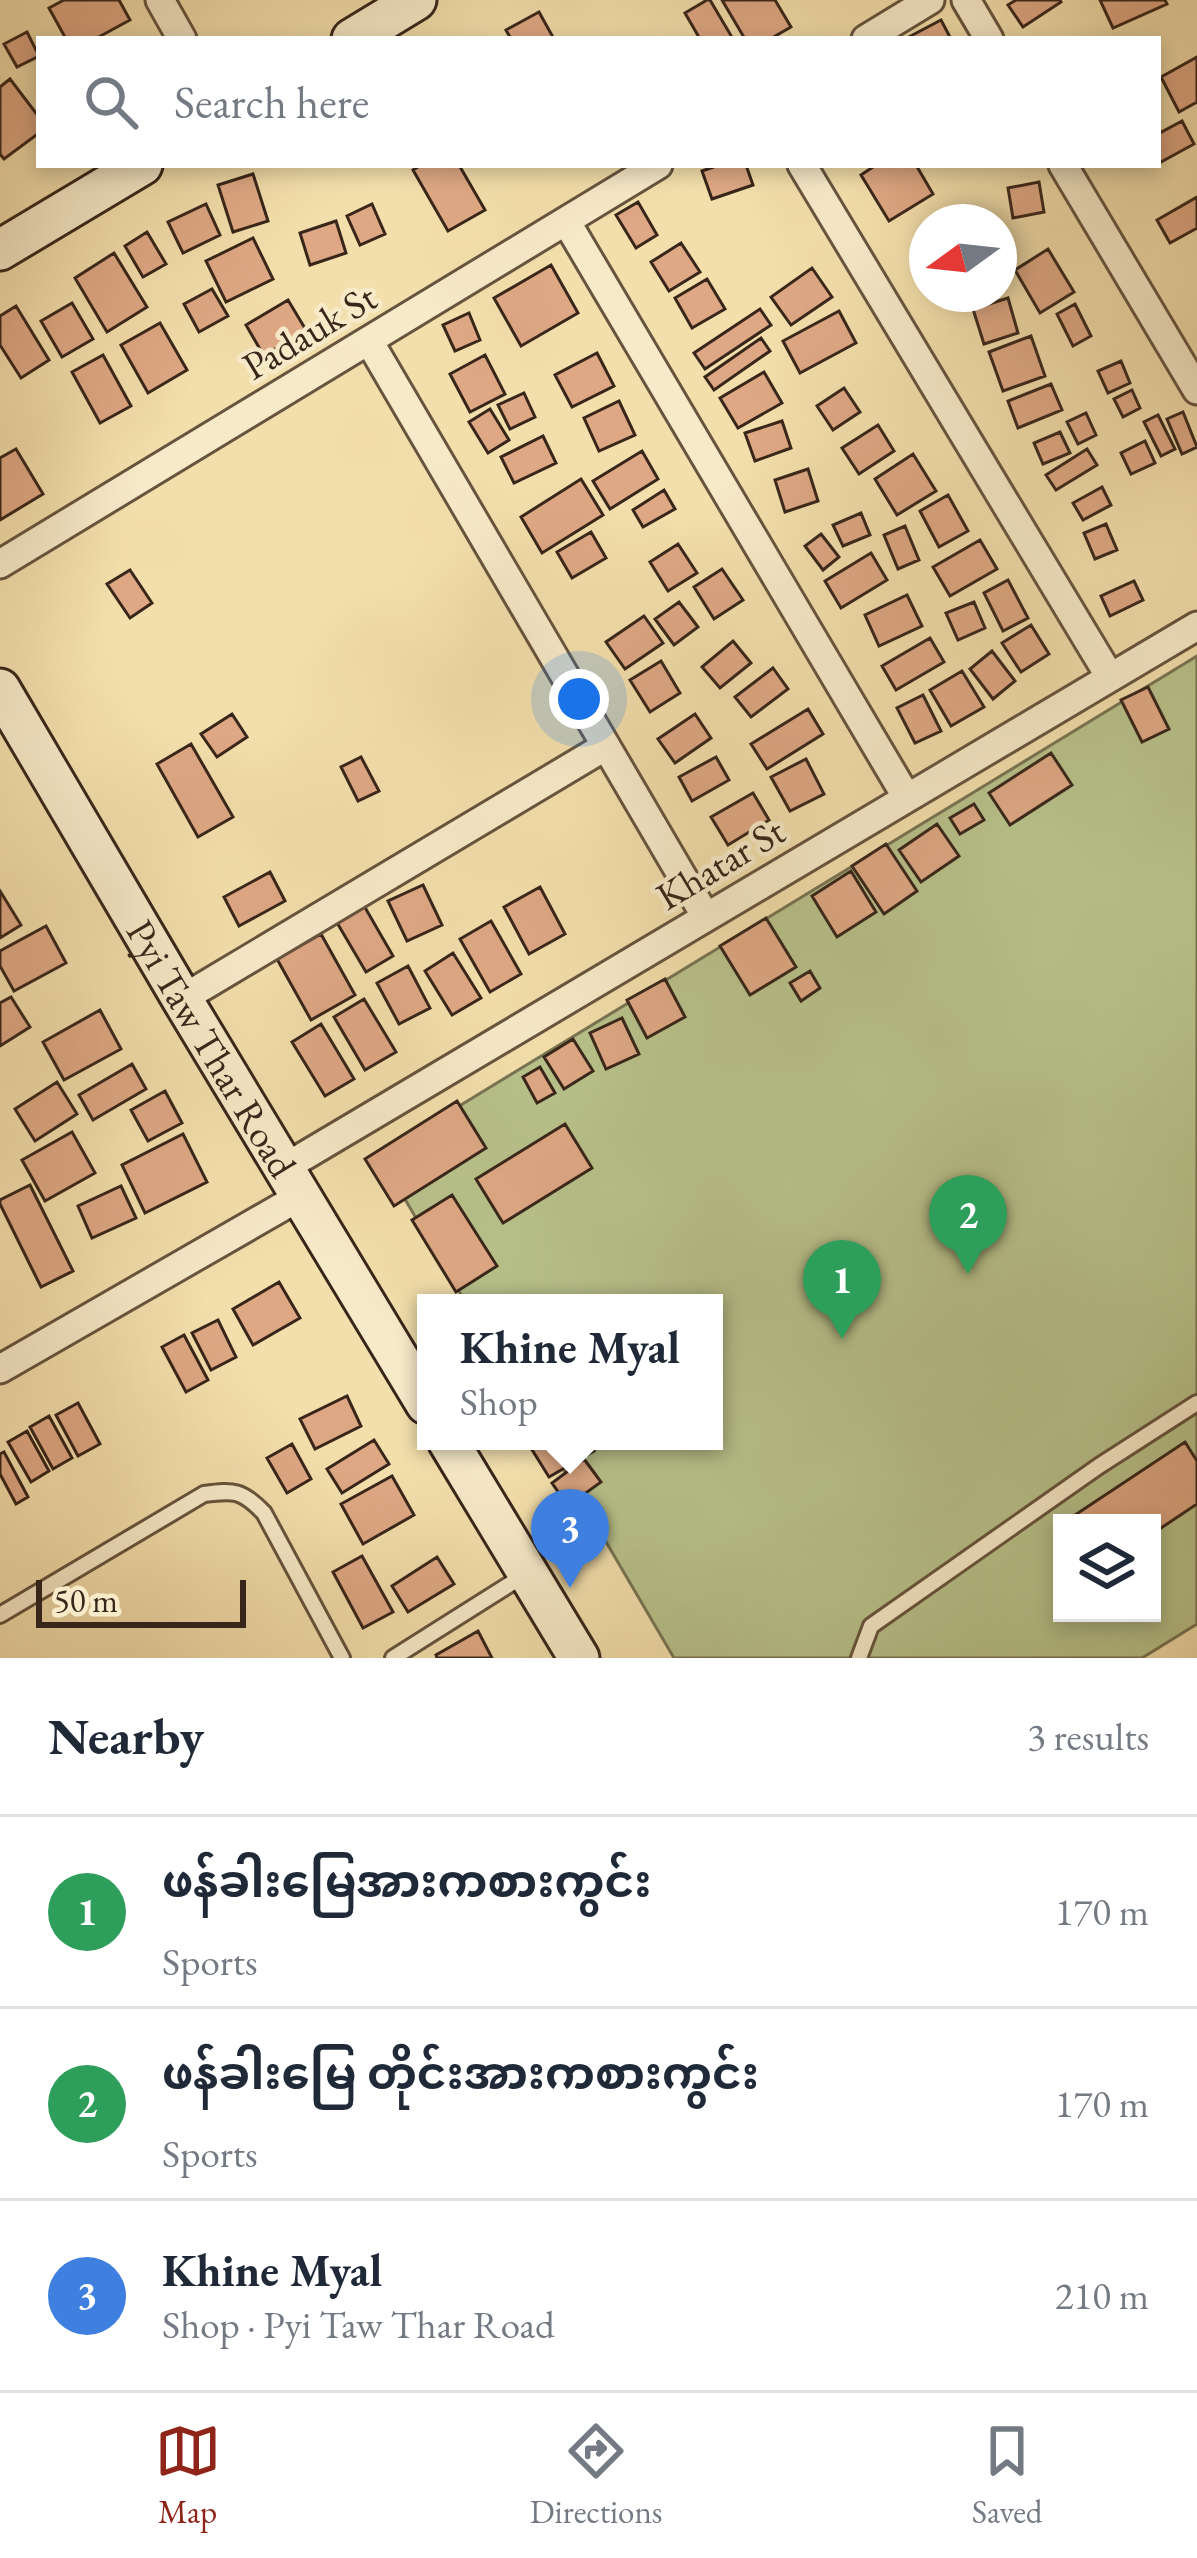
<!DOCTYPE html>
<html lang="en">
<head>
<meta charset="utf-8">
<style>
	:root { --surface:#fff; --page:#f2f2f3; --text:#1f2937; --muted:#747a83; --line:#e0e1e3; --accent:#8f2418 }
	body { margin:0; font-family:"EB Garamond","Noto Sans Myanmar",serif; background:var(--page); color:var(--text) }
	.controls { position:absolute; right:36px; bottom:36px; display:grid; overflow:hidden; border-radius:0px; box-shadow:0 6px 18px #0003 }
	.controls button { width:108px; height:108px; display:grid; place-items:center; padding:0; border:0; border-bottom:3px solid var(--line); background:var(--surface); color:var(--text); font:60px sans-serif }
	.compass { position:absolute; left:909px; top:204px; width:108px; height:108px; border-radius:50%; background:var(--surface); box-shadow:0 6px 18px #0003; rotate:255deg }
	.scale { position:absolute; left:36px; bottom:30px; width:210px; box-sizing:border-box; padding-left:12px; border:6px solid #38261a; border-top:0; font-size:33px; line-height:42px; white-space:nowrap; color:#38261a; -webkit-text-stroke:9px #f7eac9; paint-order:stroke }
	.you { position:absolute; left:579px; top:699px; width:42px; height:42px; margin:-30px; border:9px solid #fff; border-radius:50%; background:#1a73e8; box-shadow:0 0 0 18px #1a73e833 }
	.badge { display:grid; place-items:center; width:78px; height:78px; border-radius:50%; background:var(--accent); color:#fff; font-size:39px; font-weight:700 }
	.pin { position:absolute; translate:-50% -99px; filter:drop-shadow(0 3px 6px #0008) }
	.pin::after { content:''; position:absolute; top:63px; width:42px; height:36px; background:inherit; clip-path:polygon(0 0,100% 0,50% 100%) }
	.popup { position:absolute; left:417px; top:1294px; width:306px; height:156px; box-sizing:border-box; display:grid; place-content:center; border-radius:0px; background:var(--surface); filter:drop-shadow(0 3px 9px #0005); font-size:39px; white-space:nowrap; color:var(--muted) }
	.popup b { font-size:45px; color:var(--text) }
	.popup::after { content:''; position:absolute; left:50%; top:100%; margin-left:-24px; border:24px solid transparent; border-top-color:var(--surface) }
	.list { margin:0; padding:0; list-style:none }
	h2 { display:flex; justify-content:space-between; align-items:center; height:156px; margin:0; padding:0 48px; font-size:51px }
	h2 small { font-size:39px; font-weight:400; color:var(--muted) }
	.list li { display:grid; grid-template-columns:78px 1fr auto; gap:36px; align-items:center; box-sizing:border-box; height:192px; padding:0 48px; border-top:3px solid var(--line) }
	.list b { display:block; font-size:45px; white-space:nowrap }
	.list p { margin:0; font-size:39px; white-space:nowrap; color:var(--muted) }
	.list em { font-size:39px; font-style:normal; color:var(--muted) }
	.icon { flex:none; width:66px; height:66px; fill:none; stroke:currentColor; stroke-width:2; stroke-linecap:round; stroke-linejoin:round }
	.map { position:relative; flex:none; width:1197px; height:1658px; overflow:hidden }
	.search { position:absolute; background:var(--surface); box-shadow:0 6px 18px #0003; left:36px; right:36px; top:36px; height:132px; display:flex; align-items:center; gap:30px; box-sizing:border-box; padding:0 42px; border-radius:0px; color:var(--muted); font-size:45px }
	.sheet { height:732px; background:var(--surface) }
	nav { display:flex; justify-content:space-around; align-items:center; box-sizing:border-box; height:168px; border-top:3px solid var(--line); background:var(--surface); font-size:33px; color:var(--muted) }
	nav a { display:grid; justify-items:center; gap:6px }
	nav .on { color:var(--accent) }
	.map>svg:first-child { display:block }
	.green { fill:#b8c28b; stroke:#787452; stroke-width:3; fill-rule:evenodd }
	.building { fill:#dea884; stroke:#38261a; stroke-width:3 }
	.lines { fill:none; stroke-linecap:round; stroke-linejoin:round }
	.lane-casing { stroke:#67543e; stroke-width:20 }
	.street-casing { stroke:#67543e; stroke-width:33 }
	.secondary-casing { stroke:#38261a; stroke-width:45 }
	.lane { stroke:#f7eac9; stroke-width:14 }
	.street { stroke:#f7eac9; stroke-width:27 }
	.secondary { stroke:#f7eac9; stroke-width:39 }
	.labels { text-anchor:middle; stroke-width:9; stroke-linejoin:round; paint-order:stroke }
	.street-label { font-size:39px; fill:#38261a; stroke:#f7eac9 }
</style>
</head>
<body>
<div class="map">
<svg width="1197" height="1658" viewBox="0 0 1197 1658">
	<rect width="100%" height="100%" fill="#f3dfac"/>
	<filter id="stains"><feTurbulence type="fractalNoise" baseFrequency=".00167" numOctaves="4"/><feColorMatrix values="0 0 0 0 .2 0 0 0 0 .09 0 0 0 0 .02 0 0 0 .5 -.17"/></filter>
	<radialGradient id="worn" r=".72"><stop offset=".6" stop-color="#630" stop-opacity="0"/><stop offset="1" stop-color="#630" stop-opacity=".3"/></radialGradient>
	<!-- green -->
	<path class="green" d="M1197,656V1624L1142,1658H674L547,1441H714V1303H466L379,1155ZM1062,1523H1152V1613H1062Z"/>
	<!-- building -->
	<path class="building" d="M64,0H119L130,20L95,39H66L49,8Z
		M707,0H710L733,39H700L685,13Z
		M722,0H775L791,27L770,39H745Z
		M1016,0H1060L1061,2L1023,27L1008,5Z
		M1100,0H1165L1167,4L1113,28Z
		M539,12L554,39H511L506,30Z
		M941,20L951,39H905Z
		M27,32L39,56L17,67L4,44Z
		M1197,57V102L1179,112L1161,77Z
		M10,79L39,117V133L4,159L0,154V87Z
		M1182,121L1194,144L1161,162L1158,157V134Z
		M421,165H459L485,210L448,231L413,170Z
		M719,165H746L753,185L712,199L702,171Z
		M876,165H916L933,194L889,221L861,175Z
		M253,174L268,221L233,232L218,185Z
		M1039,182L1044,212L1013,218L1008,188Z
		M1197,197V228L1170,243L1157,220Z
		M638,202L657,235L636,248L616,215Z
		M206,204L220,235L183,253L168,222Z
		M372,204L385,234L360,245L347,216Z
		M336,221L346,253L310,265L300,233Z
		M147,232L166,264L143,277L125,246Z
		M253,238L273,279L226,302L206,261Z
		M681,243L700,272L669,291L651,262Z
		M1048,249L1074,292L1040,313L1015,270Z
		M114,253L147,307L107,332L75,278Z
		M551,265L578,313L521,346L494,298Z
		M812,268L832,297L791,325L771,297Z
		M707,279L725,309L692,328L675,298Z
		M212,289L228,316L199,332L184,304Z
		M1008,298L1018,333L984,344L973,309Z
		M288,300L306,330L264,356L246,325Z
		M72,303L93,339L62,357L41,321Z
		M1075,304L1091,336L1073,346L1057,314Z
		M16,306L49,360L21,378L0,345V316Z
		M760,309L771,325L705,369L694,353Z
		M839,311L856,343L800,373L783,341Z
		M469,313L480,340L455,351L443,325Z
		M160,323L187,370L148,393L121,345Z
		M1031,336L1045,376L1003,391L989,352Z
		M761,338L770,351L714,390L705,377Z
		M597,353L614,386L572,407L555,375Z
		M103,355L131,406L100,423L72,372Z
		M485,355L505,394L470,412L450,374Z
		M1121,361L1130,383L1108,393L1098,371Z
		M764,372L782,403L738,428L720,398Z
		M1051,384L1062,410L1018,428L1008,401Z
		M844,388L860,412L833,430L817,406Z
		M1132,390L1140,408L1123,417L1114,399Z
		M524,393L535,417L510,429L498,405Z
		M619,401L635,435L599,451L584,418Z
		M490,409L509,440L488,453L469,422Z
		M1183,412L1197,447L1182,454L1167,419Z
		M1086,413L1096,435L1078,444L1067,422Z
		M1158,415L1175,449L1161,456L1144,422Z
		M782,421L791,448L755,461L745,433Z
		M878,425L894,451L859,474L842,448Z
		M1060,432L1070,453L1043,464L1034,443Z
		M543,436L556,463L514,483L501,457Z
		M1145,441L1155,463L1131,474L1121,453Z
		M16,449L43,494L0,520V458Z
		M1087,449L1097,465L1056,490L1046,475Z
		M642,451L658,479L610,509L593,481Z
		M913,454L936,491L897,515L875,479Z
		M808,469L818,501L785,512L775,480Z
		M581,479L603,515L542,553L521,517Z
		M1102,487L1111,505L1083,520L1073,503Z
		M664,490L675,509L643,527L633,510Z
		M948,495L968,531L939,547L920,511Z
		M861,513L870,535L843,546L833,525Z
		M1106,524L1117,550L1095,559L1084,533Z
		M905,526L919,560L898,569L884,535Z
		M591,532L606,558L572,578L557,552Z
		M821,534L839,557L823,570L805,546Z
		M980,540L997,569L950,596L933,567Z
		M678,544L697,573L668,591L650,562Z
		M871,553L887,580L841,608L825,581Z
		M722,569L743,600L714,619L694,587Z
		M130,570L152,603L130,618L107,584Z
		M1008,580L1028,618L1003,631L984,593Z
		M1134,581L1143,600L1110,616L1101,596Z
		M907,595L922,626L879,646L865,615Z
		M679,602L698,627L674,645L655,619Z
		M974,602L985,628L958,640L946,613Z
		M644,616L663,643L625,669L606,642Z
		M1031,625L1049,654L1021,672L1002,643Z
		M930,638L944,662L896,690L882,666Z
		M733,641L751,663L720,688L702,667Z
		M992,651L1015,681L993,699L970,669Z
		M661,661L680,693L650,712L630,680Z
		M773,668L788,689L751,717L735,697Z
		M962,671L984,707L951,726L930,690Z
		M1148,687L1169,729L1142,742L1121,700Z
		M923,695L941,731L915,743L897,708Z
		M808,709L823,734L767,769L751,744Z
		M232,714L247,737L217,757L201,734Z
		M695,714L711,738L675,763L658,739Z
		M191,744L233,817L198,837L157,764Z
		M1051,753L1072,785L1010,825L989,793Z
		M361,757L379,791L358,801L341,767Z
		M716,757L729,780L692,801L679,777Z
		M806,759L824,794L790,811L771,777Z
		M753,793L769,820L728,845L711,817Z
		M974,804L984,820L960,834L950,818Z
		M937,824L959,856L921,882L899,850Z
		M886,844L917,891L884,914L852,866Z
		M851,871L876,912L837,937L812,896Z
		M270,872L285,901L239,926L224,897Z
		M423,885L442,925L407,941L388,901Z
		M540,887L565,934L529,954L504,907Z
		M0,891L21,925L0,938Z
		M363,904L393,956L366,972L336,921Z
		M766,918L796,967L750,995L720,946Z
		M491,921L521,974L490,992L460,939Z
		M46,926L66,963L14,991L0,966V951Z
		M321,934L355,995L311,1020L277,959Z
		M453,953L481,998L452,1015L425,971Z
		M408,966L430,1008L399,1024L377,983Z
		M810,971L820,988L801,1001L790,983Z
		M665,979L685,1017L647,1038L627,1000Z
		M11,997L30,1027L0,1046V1003Z
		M364,999L396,1052L365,1070L334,1017Z
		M100,1010L121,1049L64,1080L43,1042Z
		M622,1018L639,1054L606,1069L590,1033Z
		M321,1024L354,1079L325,1096L292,1042Z
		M573,1039L593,1071L564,1089L544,1057Z
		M132,1064L146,1089L93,1120L79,1095Z
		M540,1067L555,1093L537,1103L523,1077Z
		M57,1082L77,1114L35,1141L15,1109Z
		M165,1091L182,1123L148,1141L131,1110Z
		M457,1101L486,1148L394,1206L365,1159Z
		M565,1124L592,1168L503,1223L476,1179Z
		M72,1132L95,1173L45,1201L22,1160Z
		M183,1134L207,1182L145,1213L122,1165Z
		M30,1185L73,1271L41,1287L0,1204V1200Z
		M121,1186L136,1218L92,1238L78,1206Z
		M452,1195L497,1266L456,1292L412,1220Z
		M279,1282L300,1318L253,1345L233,1309Z
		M218,1320L236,1357L211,1370L192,1333Z
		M184,1335L208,1380L186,1392L162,1347Z
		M347,1396L361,1426L315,1449L300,1419Z
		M78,1403L100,1444L78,1456L56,1415Z
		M49,1416L72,1458L53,1469L30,1427Z
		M27,1431L49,1471L31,1482L8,1442Z
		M374,1440L389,1464L342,1493L327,1469Z
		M543,1441H588L594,1451L549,1477L531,1448Z
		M1185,1442L1197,1461V1504L1152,1534V1523H1063Z
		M292,1444L311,1479L287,1493L267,1458Z
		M4,1452L28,1497L16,1504L0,1474V1454Z
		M584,1459L601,1482L568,1506L552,1483Z
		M392,1476L414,1515L363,1544L341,1504Z
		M362,1556L393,1612L363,1628L333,1572Z
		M437,1557L454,1584L408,1612L392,1586Z
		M478,1631L492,1658H437L436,1655Z"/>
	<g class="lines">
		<!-- lane casing -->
		<g class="lane-casing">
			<path id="lane" d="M0,1615L204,1494C234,1490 242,1490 264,1513L342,1658
				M393,1658L526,1574
				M859,1658L871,1626L1099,1466L1197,1403"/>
		</g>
		<!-- street casing -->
		<g class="street-casing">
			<path id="street" d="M160,0L182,39
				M966,0L989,39
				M866,39L930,0
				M802,165L1110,677
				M1063,165L1197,390
				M566,221L907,798
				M369,341L706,917
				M0,564L658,165
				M182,999L606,746
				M284,1168L1197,626
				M0,1369L301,1196"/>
		</g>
		<!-- secondary casing -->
		<g class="secondary-casing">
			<g id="secondary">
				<path d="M352,39L416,0"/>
				<path d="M0,250L142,165"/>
				<path id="s1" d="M0,689L182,999L426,1404"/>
				<path d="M448,1441L579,1658"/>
			</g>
		</g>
		<!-- lane -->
		<use href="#lane" class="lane"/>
		<!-- street -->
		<use href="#street" class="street"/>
		<!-- secondary -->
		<use href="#secondary" class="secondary"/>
	</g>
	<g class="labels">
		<!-- street labels -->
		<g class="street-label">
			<text transform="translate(309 331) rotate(-31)" y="14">Padauk St</text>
			<text transform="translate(720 863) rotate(-31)" y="14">Khatar St</text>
			<text dy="14" stroke="none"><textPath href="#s1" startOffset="417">Pyi Taw Thar Road</textPath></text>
		</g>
	</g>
	<rect width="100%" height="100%" filter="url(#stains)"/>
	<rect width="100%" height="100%" fill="url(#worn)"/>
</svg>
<div class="controls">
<button><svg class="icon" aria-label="layers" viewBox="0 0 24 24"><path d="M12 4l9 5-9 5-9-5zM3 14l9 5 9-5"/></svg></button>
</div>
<svg class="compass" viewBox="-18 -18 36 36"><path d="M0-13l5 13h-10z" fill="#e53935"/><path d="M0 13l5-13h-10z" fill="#747a83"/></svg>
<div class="scale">50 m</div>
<div class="you"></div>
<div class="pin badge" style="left:842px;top:1339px;background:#2e9e5b">1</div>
<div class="pin badge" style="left:968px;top:1274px;background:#2e9e5b">2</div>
<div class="pin badge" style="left:570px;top:1588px;background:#3f7fe0">3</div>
<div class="popup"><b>Khine Myal</b>Shop</div>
<div class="search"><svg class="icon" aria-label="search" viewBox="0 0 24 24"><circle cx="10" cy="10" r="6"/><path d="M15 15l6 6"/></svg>Search here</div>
</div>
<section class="sheet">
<h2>Nearby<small>3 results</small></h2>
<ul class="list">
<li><span class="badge" style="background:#2e9e5b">1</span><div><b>ဖန်ခါးမြေအားကစားကွင်း</b><p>Sports</p></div><em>170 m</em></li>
<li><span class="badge" style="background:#2e9e5b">2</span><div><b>ဖန်ခါးမြေ တိုင်းအားကစားကွင်း</b><p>Sports</p></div><em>170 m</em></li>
<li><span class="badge" style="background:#3f7fe0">3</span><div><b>Khine Myal</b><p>Shop · Pyi Taw Thar Road</p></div><em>210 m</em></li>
</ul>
</section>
<nav>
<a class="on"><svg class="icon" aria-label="map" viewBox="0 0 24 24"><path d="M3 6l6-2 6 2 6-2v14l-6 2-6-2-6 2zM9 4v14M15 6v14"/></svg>Map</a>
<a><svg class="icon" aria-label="directions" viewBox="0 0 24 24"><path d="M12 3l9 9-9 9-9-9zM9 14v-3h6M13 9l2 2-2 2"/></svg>Directions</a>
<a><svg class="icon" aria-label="saved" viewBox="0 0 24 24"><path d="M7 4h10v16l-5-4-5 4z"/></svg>Saved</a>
</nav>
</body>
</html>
